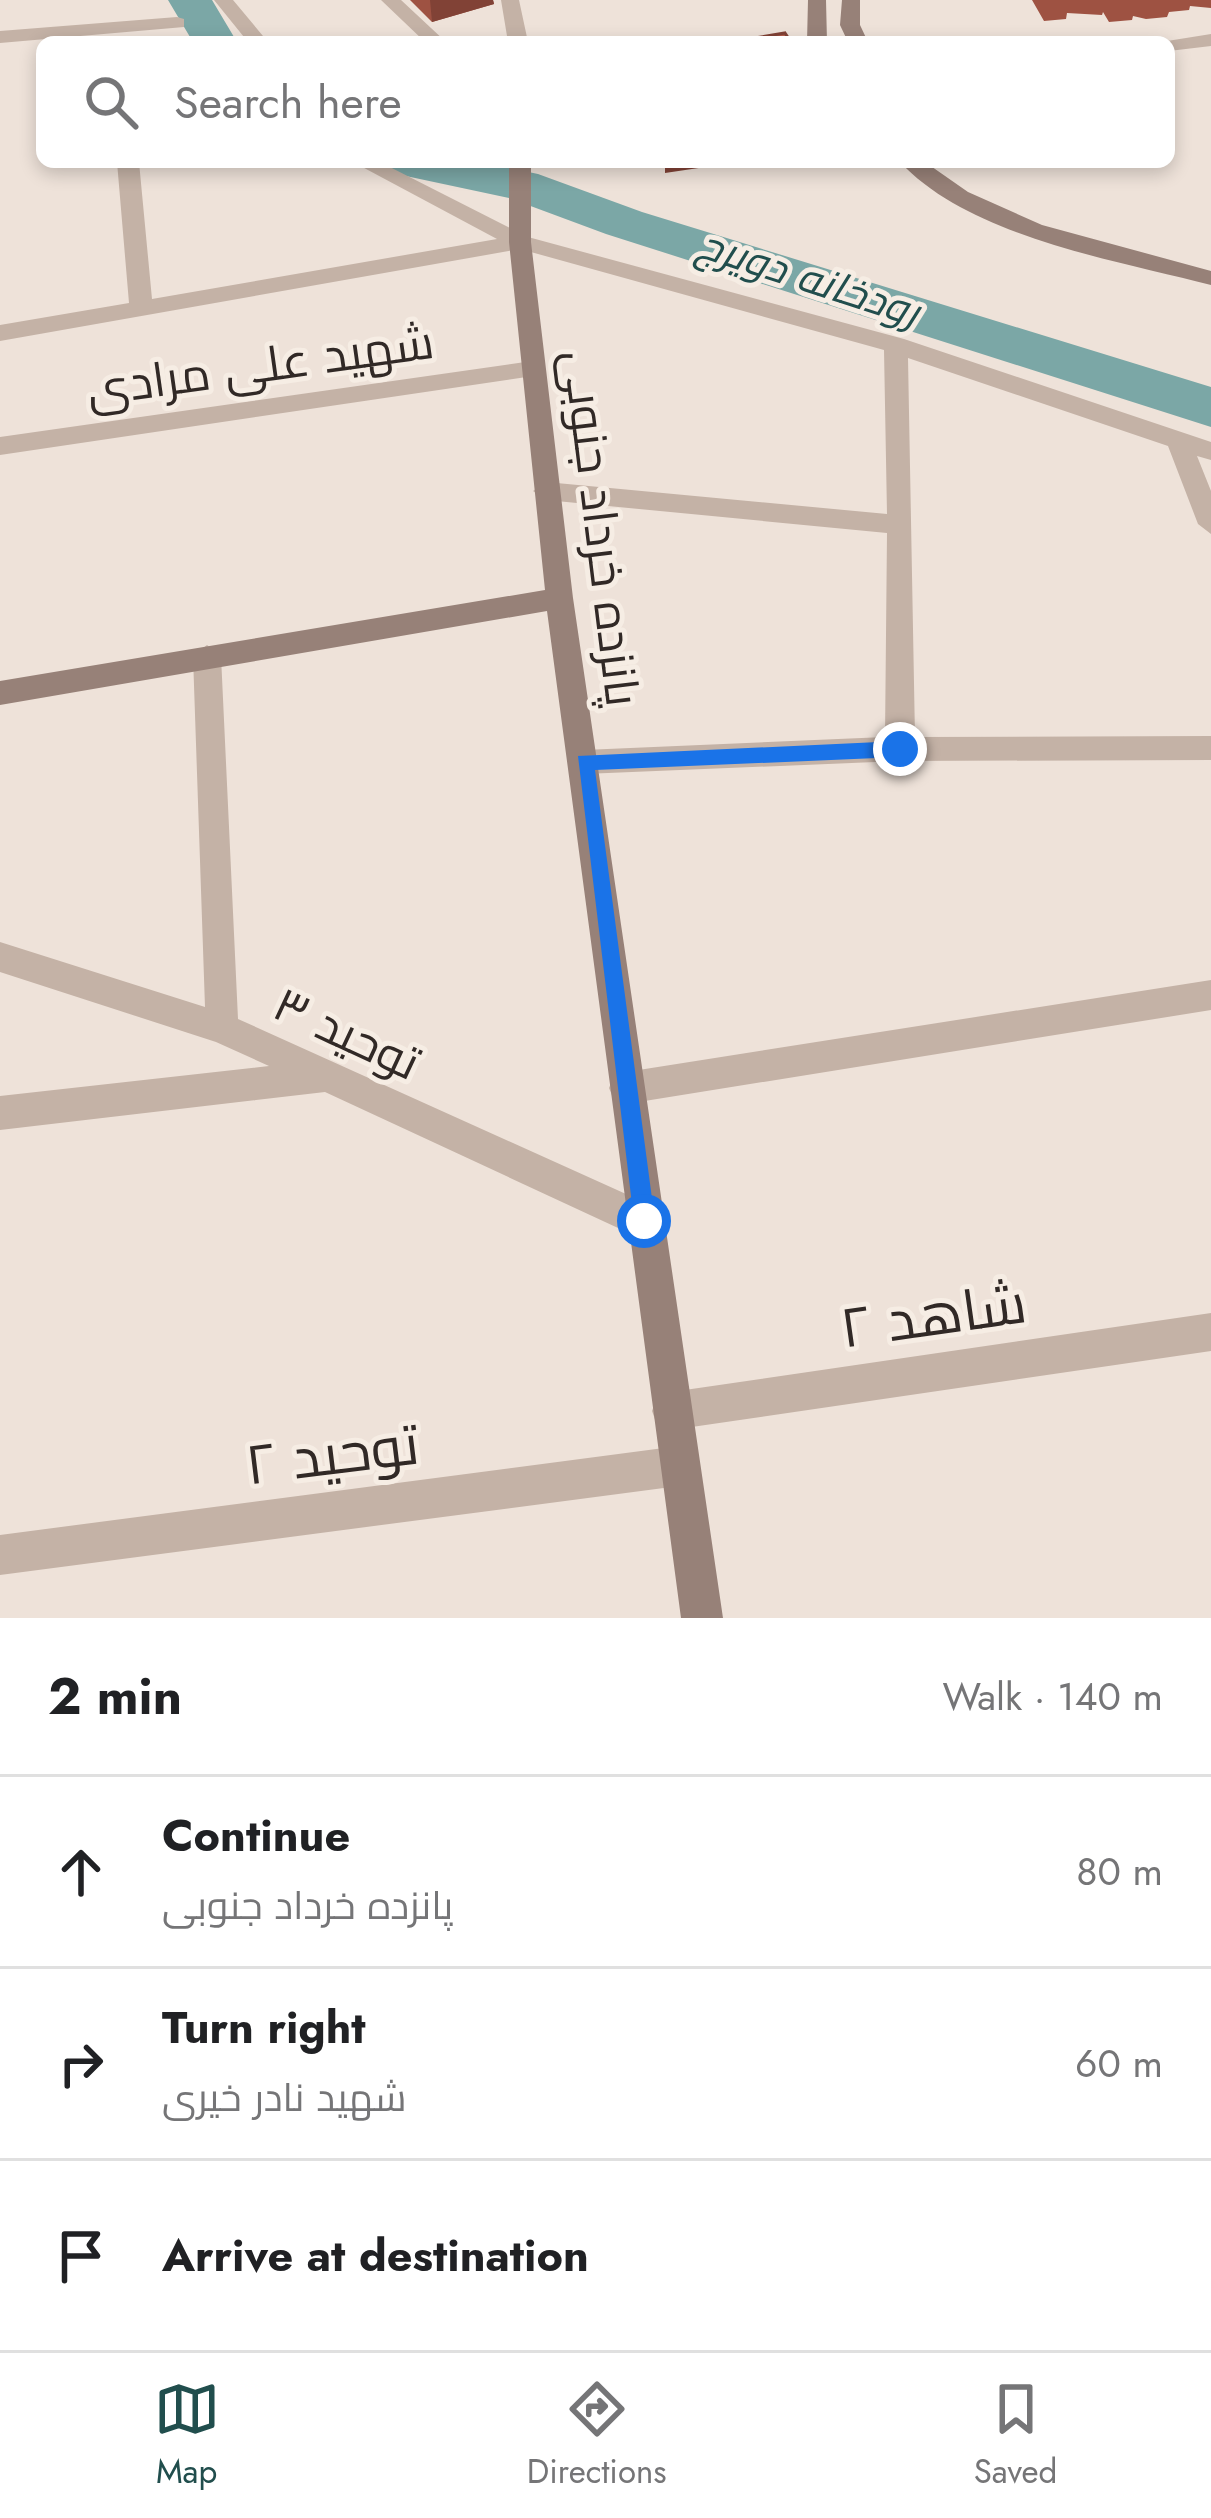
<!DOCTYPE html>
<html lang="en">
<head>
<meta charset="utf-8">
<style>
	:root { --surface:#fff; --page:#f2f2f2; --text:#202124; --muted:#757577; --line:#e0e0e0; --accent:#214e4d }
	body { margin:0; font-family:Jost,Cairo,sans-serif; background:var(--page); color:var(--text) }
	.stop { position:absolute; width:36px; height:36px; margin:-27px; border:9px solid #1a73e8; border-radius:50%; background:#fff }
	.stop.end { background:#1a73e8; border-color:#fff; box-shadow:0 3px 12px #0008 }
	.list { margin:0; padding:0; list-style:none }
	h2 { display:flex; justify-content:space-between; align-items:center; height:156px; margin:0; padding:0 48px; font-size:51px }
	h2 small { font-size:39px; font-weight:400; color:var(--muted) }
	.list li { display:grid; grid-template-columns:78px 1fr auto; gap:36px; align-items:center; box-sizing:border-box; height:192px; padding:0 48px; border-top:3px solid var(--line) }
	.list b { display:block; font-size:45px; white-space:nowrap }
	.list p { margin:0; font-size:39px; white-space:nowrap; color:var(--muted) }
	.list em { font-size:39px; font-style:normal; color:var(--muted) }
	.icon { flex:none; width:66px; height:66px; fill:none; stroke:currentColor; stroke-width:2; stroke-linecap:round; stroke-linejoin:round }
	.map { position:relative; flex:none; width:1211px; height:1618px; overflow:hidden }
	.search { position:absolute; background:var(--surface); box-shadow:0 6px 18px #0003; left:36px; right:36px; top:36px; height:132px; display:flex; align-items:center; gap:30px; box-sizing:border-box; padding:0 42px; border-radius:18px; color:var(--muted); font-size:45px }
	.sheet { height:732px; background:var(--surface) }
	nav { display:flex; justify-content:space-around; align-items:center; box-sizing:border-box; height:168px; border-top:3px solid var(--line); background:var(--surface); font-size:33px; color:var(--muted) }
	nav a { display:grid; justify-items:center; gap:6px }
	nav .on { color:var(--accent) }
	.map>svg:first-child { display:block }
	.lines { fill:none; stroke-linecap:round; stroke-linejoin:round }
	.river { fill:#7ba7a6; fill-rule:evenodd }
	.street { fill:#c4b2a6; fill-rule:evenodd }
	.secondary { fill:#978178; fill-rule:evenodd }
	.wall { fill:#9e5242 }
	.shaded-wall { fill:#814236 }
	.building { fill:#b85f4d; stroke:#814236; stroke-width:3 }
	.route { fill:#1a73e8 }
	.labels { text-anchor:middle; stroke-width:10; stroke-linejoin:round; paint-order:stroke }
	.far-water-label { font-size:42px; font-style:italic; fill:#214e4d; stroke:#f6ede4 }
	.street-label { font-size:48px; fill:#312926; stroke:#f6ede4 }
	.near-street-label { font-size:57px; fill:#312926; stroke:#f6ede4 }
</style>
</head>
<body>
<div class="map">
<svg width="1211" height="1618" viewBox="0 0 1211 1618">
	<rect width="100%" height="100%" fill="#eee2d9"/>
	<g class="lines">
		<!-- river -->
		<path class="river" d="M168,0H212L237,42H193Z
			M380,162H480L538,174L642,212L1211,387V427L606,234L509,198L387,172Z"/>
		<!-- street -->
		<path class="street" d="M214,0H233L268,42H248Z
			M381,0H401L446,42H425Z
			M501,0H519L528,42H508Z
			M177,17L184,19V27L0,43V31Z
			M1211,34V46L1169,51V42H1161Z
			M117,162H139L152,299L497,239L353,162H380L528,237L904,339L1211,442V460L1197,456L1211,491V534L1198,524L1168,446L908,358L915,737L1211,736V760L900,761L584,774L574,771L569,762L574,753L584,750L885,737L887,533L546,500L533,491L546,482L887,514L884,350L520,249L0,341V325L129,303Z
			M532,361L540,363V375L0,455V437Z
			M207,645L221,656L238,1019L657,1208L662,1221L657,1234L644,1239L631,1234L325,1092L0,1130V1096L269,1066L216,1042L0,972V942L205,1007L193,656Z
			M1211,980V1010L626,1104L614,1100L609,1088L614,1076L626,1072Z
			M1211,1313V1351L671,1430L657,1425L652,1411L657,1397L671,1392Z
			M679,1446L693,1452L699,1466L693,1480L679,1486L0,1575V1535Z"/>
		<!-- secondary -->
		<path class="secondary" d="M808,0H826L827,42H807Z
			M842,0H860V25L868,42H848L840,25Z
			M509,162H531V242L573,598L723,1618H681L547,611L0,705V681L545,590L509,242Z
			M900,162H925L968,192L1042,225L1211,271V285C1115,260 970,237 900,162Z"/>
	</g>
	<!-- wall -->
	<path class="wall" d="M410,0H493L494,4L432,22Z
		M1032,0H1211V8L1190,6L1189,10L1169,12L1167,17L1146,19L1133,16L1132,20L1109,22L1103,12L1102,15L1067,13L1066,19L1044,21Z"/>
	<!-- shaded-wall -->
	<path class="shaded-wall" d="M430,0H493L494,4L432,22Z
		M665,162H739L665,173Z"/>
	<!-- building -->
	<path class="building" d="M785,33L791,42H731Z"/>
	<!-- route -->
	<path class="route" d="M900,741L909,749L900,757L595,770L655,1221L652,1229H635L578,756Z"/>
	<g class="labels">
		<!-- far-water labels -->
		<g class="far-water-label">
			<text transform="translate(809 277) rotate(18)" y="15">رودخانه دویرج</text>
		</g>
		<!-- street labels -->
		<g class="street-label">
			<text transform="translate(260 365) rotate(-8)" y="17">شهید علی مرادی</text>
			<text transform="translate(602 528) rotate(83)" y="17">پانزده خرداد جنوبی</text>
			<text transform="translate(347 1033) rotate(25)" y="17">توحید ۳</text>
		</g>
		<!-- near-street labels -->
		<g class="near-street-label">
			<text transform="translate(933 1315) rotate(-8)" y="20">شاهد ۲</text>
			<text transform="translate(332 1454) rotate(-7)" y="20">توحید ۲</text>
		</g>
	</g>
</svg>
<div class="stop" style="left:644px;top:1221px"></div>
<div class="stop end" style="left:900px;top:749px"></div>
<div class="search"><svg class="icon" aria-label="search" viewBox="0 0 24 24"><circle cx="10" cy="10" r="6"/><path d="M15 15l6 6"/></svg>Search here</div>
</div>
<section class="sheet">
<h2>2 min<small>Walk · 140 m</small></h2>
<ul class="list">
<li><svg class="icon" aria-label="ahead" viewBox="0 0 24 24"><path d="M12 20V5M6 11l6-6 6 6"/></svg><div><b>Continue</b><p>پانزده خرداد جنوبی</p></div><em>80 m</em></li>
<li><svg class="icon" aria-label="right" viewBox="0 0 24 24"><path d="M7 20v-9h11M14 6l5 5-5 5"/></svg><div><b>Turn right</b><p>شهید نادر خیری</p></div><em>60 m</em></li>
<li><svg class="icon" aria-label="arrive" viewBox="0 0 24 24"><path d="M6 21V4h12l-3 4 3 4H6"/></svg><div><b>Arrive at destination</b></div></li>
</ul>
</section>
<nav>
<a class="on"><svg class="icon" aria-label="map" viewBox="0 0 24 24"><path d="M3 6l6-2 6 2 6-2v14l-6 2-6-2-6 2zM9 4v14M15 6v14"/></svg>Map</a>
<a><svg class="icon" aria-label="directions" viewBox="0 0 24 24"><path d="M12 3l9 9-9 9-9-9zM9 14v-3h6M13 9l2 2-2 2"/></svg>Directions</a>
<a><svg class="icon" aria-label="saved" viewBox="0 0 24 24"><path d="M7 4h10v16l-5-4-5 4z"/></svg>Saved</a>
</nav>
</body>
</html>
